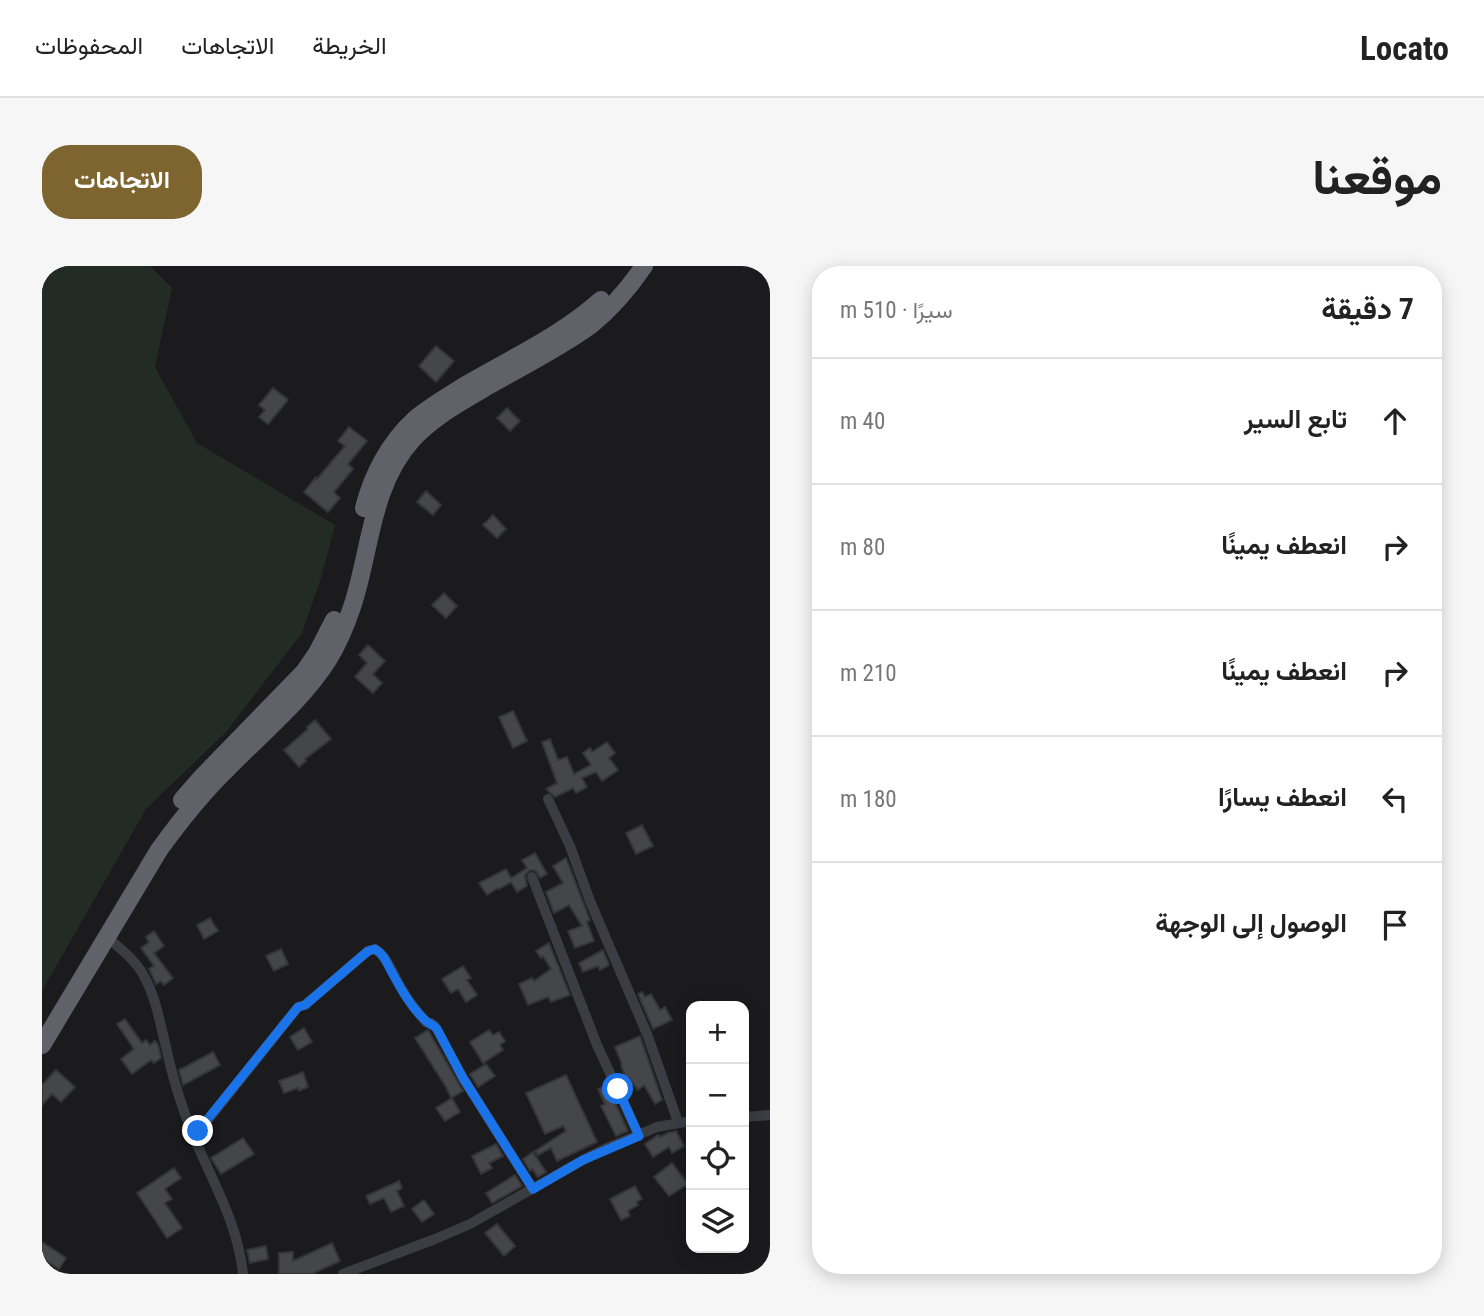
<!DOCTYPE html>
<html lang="ar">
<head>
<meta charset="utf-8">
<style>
	:root { --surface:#fff; --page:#f6f6f6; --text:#222; --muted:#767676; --line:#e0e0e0; --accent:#7e6530 }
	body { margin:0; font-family:"Roboto Condensed",Vazirmatn,sans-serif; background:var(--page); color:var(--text); direction:rtl }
	.controls { position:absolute; right:21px; bottom:21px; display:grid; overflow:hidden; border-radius:14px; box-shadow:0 4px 18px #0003 }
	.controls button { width:63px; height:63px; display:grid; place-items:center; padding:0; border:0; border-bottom:2px solid var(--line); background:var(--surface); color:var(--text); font:35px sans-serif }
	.stop { position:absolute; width:21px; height:21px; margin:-16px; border:5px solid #1a73e8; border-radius:50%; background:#fff }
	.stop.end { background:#1a73e8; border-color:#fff; box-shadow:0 2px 7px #0008 }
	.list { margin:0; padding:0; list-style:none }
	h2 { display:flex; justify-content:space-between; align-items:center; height:91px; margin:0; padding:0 28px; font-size:30px }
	h2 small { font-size:23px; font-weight:400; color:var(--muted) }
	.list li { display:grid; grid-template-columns:46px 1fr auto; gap:21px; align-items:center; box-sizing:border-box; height:126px; padding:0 28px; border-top:2px solid var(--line) }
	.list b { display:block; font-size:26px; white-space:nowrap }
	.list em { font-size:23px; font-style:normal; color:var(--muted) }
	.icon { flex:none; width:38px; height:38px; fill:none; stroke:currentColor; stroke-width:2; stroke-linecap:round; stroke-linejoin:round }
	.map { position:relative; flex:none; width:728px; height:1008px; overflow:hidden; direction:ltr; border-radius:28px }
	header { display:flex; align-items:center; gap:42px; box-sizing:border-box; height:98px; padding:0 35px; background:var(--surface); border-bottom:2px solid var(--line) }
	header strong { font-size:33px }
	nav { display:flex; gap:38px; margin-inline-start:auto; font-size:24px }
	.intro { display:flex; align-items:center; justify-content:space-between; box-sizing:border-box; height:168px; padding:0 42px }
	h1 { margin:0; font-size:49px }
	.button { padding:18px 32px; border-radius:28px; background:var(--accent); color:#fff; font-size:24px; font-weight:700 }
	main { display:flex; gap:42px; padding:0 42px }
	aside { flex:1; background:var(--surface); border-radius:28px; box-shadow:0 4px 18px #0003 }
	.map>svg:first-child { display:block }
	.green { fill:#222b24 }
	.building { fill:#45464a; stroke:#353539; stroke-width:2 }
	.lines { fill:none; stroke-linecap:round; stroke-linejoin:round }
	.minor { stroke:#3c3d42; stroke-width:10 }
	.trunk { stroke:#60626a; stroke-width:18 }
	.route { stroke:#1a73e8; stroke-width:9 }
</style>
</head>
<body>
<header>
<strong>Locato</strong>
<nav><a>الخريطة</a><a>الاتجاهات</a><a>المحفوظات</a></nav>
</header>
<div class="intro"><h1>موقعنا</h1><a class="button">الاتجاهات</a></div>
<main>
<aside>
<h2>7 دقيقة<small>سيرًا · 510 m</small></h2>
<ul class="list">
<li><svg class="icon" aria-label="ahead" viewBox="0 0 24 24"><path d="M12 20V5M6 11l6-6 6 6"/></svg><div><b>تابع السير</b></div><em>40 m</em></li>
<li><svg class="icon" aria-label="right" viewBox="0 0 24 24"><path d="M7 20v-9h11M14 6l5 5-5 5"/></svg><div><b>انعطف يمينًا</b></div><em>80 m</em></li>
<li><svg class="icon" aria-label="right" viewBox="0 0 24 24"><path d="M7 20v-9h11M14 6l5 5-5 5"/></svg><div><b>انعطف يمينًا</b></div><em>210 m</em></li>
<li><svg class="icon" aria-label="left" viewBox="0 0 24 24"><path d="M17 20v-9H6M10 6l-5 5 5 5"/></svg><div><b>انعطف يسارًا</b></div><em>180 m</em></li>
<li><svg class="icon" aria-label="arrive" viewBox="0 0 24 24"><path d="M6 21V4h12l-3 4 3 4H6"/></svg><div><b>الوصول إلى الوجهة</b></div></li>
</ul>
</aside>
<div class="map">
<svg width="728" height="1008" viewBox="0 0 728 1008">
	<rect width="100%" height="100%" fill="#1b1b1d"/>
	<!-- green -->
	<path class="green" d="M0,0H108L130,22L113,101L155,177L293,259L280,309L260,367L184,466L104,543L0,725Z"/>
	<!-- building -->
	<path class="building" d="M394,80L412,95L394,116L377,100Z
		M231,122L246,134L226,158L217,151L223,144L217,139Z
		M465,142L478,155L468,165L455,152Z
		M307,161L325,175L306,198L311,203L292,226L298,232L286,246L262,226L274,211L275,213L303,180L296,175Z
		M384,225L399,239L391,249L375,236Z
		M451,249L464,263L455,272L441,259Z
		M402,327L415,340L404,352L390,339Z
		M326,379L343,395L331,408L340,417L331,427L313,411L325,397L317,389Z
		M471,445L485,475L471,482L457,451Z
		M273,454L289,473L263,493L264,495L257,501L242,484L266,463L265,461Z
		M508,473L516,494L525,491L532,508L549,499L541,487L548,482L550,486L565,476L573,487L567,492L576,504L560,515L554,506L540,512L545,521L534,527L531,522L513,531L504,523L515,517L500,476Z
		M600,559L611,580L594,588L584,567Z
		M493,587L505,608L498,612L494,605L488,604L483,609L485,620L475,626L469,616L457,623L456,622L445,629L437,617L464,603L469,612L485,602L480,594Z
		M524,592L548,654L545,656L552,675L533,682L526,665L540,660L527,639L512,647L504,626L521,617L511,600Z
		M168,652L176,665L162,673L155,659Z
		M112,665L122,680L112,687L131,712L122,719L119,715L114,718L107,703L112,700L99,682L107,676L104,671Z
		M507,677L528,729L509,736L506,731L486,739L477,718L490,712L492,715L509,703L501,690L499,692L494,685Z
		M239,683L246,698L232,705L224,690Z
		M561,684L567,699L558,704L556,700L541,706L537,697Z
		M421,700L429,712L425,714L435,729L424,736L416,723L409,727L400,713Z
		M600,726L603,731L609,728L618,744L623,741L630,754L611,763L596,728Z
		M83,753L100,777L104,774L108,779L113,775L116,779L119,792L112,797L109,794L90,808L79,793L92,783L75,758Z
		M262,762L270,776L256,784L248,771Z
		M386,764L421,825L409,832L404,821L373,772Z
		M447,764L451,769L457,766L463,775L458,779L461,784L441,797L428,776Z
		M598,770L620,834L613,838L602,819L596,824L587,812L584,813L579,799L580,798L573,781Z
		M171,786L178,799L141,819L137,804Z
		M444,798L453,810L436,821L428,808Z
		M14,804L33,821L19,836L10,828L0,839V819Z
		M261,806L266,821L257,825L256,822L242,827L237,815Z
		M524,809L555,876L515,895L509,882L496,889L493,885L524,865L521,860L503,868L484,827Z
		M565,819L586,865L574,870L559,840L563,838L556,823Z
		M410,832L418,846L403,855L394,842Z
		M634,865L642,880L630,887L627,881L611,891L603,878L616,869L618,871L626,867Z
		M201,872L212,888L179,908L169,892Z
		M454,878L461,890L447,897L450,902L439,908L430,890Z
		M491,886L504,906L496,911L490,903L488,905L481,893Z
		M630,897L646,918L627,930L612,911Z
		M132,902L139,912L123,923L130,933L123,937L140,962L125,972L95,927Z
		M473,909L480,920L450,937L444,927Z
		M357,915L360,922L355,925L362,940L349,946L342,932L328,938L324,930Z
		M593,920L600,933L595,936L596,939L586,945L588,950L579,954L568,933Z
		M382,934L392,948L380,956L370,943Z
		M455,958L473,980L462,990L443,967Z
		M0,976L24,992L17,1003L0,992Z
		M290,977L298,995L270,1008H237V987L251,986V995Z
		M224,980L226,993L208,997L205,984Z"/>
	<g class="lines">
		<!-- minor -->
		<path class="minor" d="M506,533L528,580L548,635L605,768L636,856
			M490,611L555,779L597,870
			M65,671C79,683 93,694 102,710C114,732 118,757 124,781C129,804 135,826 143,848C162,903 195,949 201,1008
			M702,851L728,849
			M151,870L165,855L256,741L263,739L326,685L333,683C347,692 352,712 361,725C367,736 376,747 385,757H389L393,760L421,812L491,923
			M301,1008L393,973L428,958L541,894L565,882L615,861L649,855"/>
		<!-- trunk -->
		<path class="trunk" d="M322,242C330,210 347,177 372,154C387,141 405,131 422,120C468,93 519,70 559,34
			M140,534L160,511L262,406L275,387L292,354
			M0,779L117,584C138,555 159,528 185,503C218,469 260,435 286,394C296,378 304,359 310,341C329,285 328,220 371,173C392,150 418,137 444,121C479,101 516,83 549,59C570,42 587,22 602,0"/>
	</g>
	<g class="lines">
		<!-- route -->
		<path class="route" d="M156,865L256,741L263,739L326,685L333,683C341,688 343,693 347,701C357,719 367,739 382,753C386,758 391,758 395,763L421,812L491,923L541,894L597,870L576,823"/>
	</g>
</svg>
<div class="controls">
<button>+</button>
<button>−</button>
<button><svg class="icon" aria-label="locate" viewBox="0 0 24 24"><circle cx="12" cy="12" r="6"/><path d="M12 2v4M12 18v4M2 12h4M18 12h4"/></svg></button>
<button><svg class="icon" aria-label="layers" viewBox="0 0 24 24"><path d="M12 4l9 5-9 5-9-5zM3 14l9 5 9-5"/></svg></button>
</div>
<div class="stop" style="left:576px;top:823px"></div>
<div class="stop end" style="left:156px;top:865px"></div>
</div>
</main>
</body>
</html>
